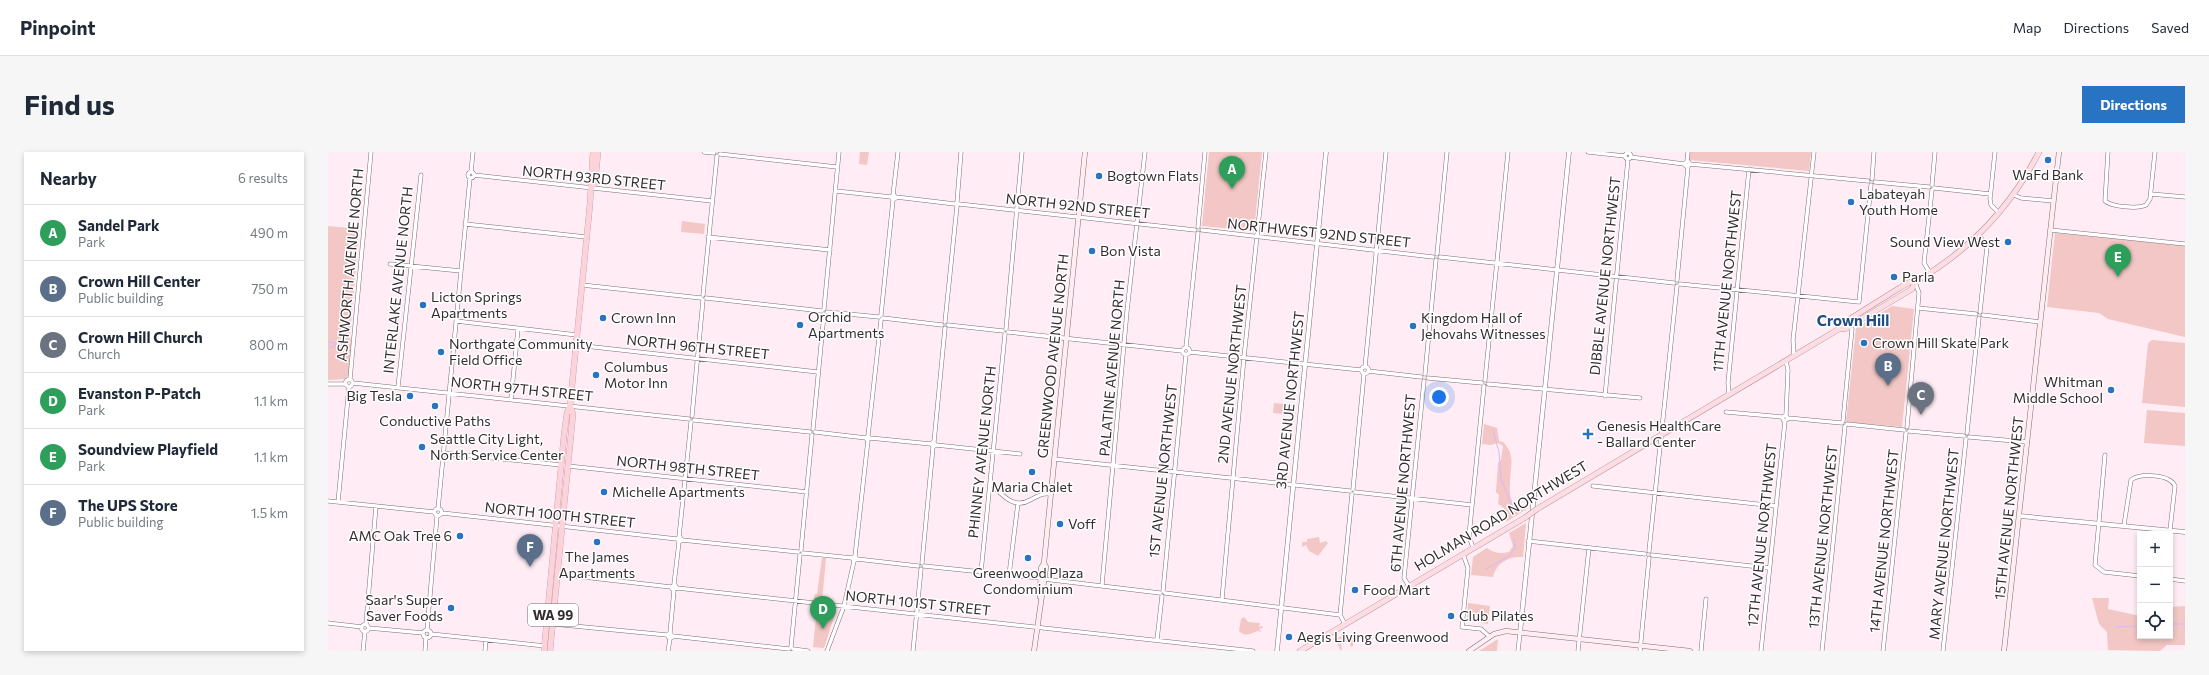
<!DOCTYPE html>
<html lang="en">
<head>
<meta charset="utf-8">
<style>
	:root { --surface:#fff; --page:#f6f6f7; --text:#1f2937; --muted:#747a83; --line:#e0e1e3; --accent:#2973c3 }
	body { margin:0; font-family:Commissioner,sans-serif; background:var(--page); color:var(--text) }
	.controls { position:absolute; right:12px; bottom:12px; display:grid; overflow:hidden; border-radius:0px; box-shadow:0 2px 6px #0003 }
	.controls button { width:36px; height:36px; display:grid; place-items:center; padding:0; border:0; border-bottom:1px solid var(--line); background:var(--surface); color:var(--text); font:20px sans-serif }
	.you { position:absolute; left:1111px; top:245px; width:14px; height:14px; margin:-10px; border:3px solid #fff; border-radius:50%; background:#1a73e8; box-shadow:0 0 0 6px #1a73e833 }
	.badge { display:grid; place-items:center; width:26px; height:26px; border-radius:50%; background:var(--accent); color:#fff; font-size:13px; font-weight:700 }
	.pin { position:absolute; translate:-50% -33px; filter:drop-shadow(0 1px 2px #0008) }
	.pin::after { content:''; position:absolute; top:21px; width:14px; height:12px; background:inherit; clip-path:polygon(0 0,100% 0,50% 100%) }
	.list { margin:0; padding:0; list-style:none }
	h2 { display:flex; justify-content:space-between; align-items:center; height:52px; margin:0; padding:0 16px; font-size:17px }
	h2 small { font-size:13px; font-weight:400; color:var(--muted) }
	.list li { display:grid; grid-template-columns:26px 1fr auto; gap:12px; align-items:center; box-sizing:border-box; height:56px; padding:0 16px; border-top:1px solid var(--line) }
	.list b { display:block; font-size:15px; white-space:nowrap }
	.list p { margin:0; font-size:13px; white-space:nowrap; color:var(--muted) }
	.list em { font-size:13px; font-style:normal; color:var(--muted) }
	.icon { flex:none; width:22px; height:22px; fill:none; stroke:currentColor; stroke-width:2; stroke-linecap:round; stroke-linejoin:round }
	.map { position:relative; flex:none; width:1857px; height:499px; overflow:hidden; border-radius:0px }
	header { display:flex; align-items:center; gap:24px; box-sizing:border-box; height:56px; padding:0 20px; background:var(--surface); border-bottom:1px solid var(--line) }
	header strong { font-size:19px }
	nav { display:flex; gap:22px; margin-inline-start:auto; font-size:14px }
	.intro { display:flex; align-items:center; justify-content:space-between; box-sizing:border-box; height:96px; padding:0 24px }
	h1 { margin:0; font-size:28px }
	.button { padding:10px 18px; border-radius:0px; background:var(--accent); color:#fff; font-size:14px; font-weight:700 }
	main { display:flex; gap:24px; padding:0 24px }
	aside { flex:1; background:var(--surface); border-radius:0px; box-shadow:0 2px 6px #0003 }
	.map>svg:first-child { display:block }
	.green { fill:#f2c7c5 }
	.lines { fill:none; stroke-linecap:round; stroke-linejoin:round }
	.stream { stroke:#dbb6fc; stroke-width:1 }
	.minor-casing { stroke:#7e6e76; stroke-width:4.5 }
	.tertiary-casing { stroke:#7e6e76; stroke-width:5 }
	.secondary-casing { stroke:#7e6e76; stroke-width:5.5 }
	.primary-casing { stroke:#b69099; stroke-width:6 }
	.trunk-casing { stroke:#b69099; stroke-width:6 }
	.minor { stroke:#fff; stroke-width:3.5 }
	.tertiary { stroke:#fff; stroke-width:4 }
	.secondary { stroke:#feeef2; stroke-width:4.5 }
	.primary { stroke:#fddde4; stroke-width:5 }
	.trunk { stroke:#fcd2db; stroke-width:5.5 }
	.primary-bridge-casing { stroke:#b69099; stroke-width:6; stroke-linecap:butt }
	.primary-bridge { stroke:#fddde4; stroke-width:5 }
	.poi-dot { fill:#2973c3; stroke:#fff; stroke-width:1.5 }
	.labels { text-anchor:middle; stroke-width:3; stroke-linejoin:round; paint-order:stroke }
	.shield { fill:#fff; stroke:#716c6e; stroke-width:1 }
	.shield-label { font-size:13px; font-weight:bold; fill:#342d30 }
	.poi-label { font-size:14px; fill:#342d30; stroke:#fff; text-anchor:start }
	.street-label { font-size:14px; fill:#342d30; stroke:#fff }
	.neighbourhood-label { font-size:15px; font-weight:bold; fill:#204e82; stroke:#fff }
</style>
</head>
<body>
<header>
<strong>Pinpoint</strong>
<nav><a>Map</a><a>Directions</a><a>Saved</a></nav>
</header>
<div class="intro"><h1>Find us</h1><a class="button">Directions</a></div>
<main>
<aside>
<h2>Nearby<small>6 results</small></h2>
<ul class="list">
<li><span class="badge" style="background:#2e9e5b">A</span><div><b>Sandel Park</b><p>Park</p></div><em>490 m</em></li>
<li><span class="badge" style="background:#5c6f8a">B</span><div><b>Crown Hill Center</b><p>Public building</p></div><em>750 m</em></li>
<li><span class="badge" style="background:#6b7280">C</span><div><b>Crown Hill Church</b><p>Church</p></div><em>800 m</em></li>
<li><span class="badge" style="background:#2e9e5b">D</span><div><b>Evanston P-Patch</b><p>Park</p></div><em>1.1 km</em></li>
<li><span class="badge" style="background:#2e9e5b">E</span><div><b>Soundview Playfield</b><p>Park</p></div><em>1.1 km</em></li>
<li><span class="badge" style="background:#5c6f8a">F</span><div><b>The UPS Store</b><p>Public building</p></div><em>1.5 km</em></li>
</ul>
</aside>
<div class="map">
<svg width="1857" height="499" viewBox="0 0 1857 499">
	<rect width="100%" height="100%" fill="#ffecf5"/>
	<!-- green -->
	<path class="green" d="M532,0H541L539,13L531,12Z
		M881,0H934L926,79L874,74Z
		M1361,0H1483L1481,19L1361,8Z
		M354,69L377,72L376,82L353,80Z
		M0,74L31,77L22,184L24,197L21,202L23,205L22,220L18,227L0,228Z
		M1727,81L1857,94V185L1780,167L1771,161L1719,155Z
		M1564,154L1586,157L1574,275L1518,270L1528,176Z
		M1824,188L1857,191V255L1814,251L1820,191Z
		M946,251L967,253L966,263L945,261Z
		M1819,258L1857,261V294L1816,291Z
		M1156,272L1169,276L1171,289L1175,290C1179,294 1182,299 1183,304C1186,318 1173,353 1194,356L1200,352L1199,357L1178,370C1182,361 1177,356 1170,352L1171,343L1168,340L1170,311L1173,308L1175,294L1170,291L1163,293L1154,292Z
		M1198,371L1195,405C1180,404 1168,411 1165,425L1143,423L1145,405L1159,396C1166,401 1172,402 1181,400L1185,394L1181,381Z
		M991,385L992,391L998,389L1000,391L990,404L981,399L978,393L974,395V390H979V387Z
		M494,406H498L494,449L486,448L487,442H489Z
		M1764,446H1781L1780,457L1812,464V484H1842V455L1857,454V493H1839L1832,499L1780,498L1779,480L1771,472Z
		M1140,451L1162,454L1160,472L1141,469L1139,465Z
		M489,456L508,459L496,496L485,495Z
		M916,465L920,470L932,471L931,475L934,474L935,476L931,477L934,480L930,479C923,481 918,486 911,479L913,467Z
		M1015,483L1026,484L1025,494L1023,495L1021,489L1013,492L1014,498H1012L1008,487Z
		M1170,487L1169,499H1151Z"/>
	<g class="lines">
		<!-- stream -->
		<path class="stream" d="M0,190L8,191L6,195H1
			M952,258H966
			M1165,279L1171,300L1173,327L1183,352V360
			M1158,417L1181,404L1187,396L1186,387
			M1842,472H1857
			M1788,475L1812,474"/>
		<!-- minor casing -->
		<g class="minor-casing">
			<path id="minor" d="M376,0L386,1
				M1260,0L1297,4
				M1667,0L1662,47L1663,53L1671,61
				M1780,0L1777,49C1784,55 1810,57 1818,53L1822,47L1827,0
				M1297 4a3 3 0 1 1 6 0a3 3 0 1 1-6 0Z
				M392,2L509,15
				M1302,5L1356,12L1360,9L1362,12L1359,15L1356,12
				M1359,9L1360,0
				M1362,12L1540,29
				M143,20L145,0
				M140 23a3 3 0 1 1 6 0a3 3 0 1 1-6 0Z
				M146,23L384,49
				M1544,27L1546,0
				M1547,30L1601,35
				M1604,33L1607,0
				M1606,36L1662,42
				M508,39L563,45L566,43L568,46L565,48L563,45
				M1823,42L1857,45
				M565,43L570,0
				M1686,43L1693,46L1725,49
				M568,45L627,52
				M629,50L633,0
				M631,52L867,78
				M137,72L258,85
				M870,75L877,0
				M874,78L1105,105
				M1722,78L1857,92
				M1651,83L1659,95L1652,160
				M380,85L502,98
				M1109,102L1119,0
				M1112,105L1346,131
				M62,112L133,119
				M1602,121L1596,111L1604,38
				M1349,128L1360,15
				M1352,132L1531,150
				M254,133L373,146
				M375,143L389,4
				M378,146L494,159
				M1531,150L1543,33
				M1590,156L1648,162
				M496,157L511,0
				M499,160L551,165
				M553,163L565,48
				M1655,163L1712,170
				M555,166L614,173
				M128,169L249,183
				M617,170L629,54
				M620,173L675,179
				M678,177L694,0
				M680,180L854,199
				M248,193L490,220
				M858,195L870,81
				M854.5 199a3.5 3.5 0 1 1 7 0a3.5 3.5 0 1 1-7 0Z
				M862,200L1033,218
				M1466,204L1465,188L1486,0
				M1033.5 218a3.5 3.5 0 1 1 7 0a3.5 3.5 0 1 1-7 0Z
				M1037,215L1058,0
				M1040,219L1093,225
				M1097,222L1108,108
				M1100,226L1154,231
				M22,227L43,0
				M17.5 231a3.5 3.5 0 1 1 7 0a3.5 3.5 0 1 1-7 0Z
				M1157,228L1180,0
				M25,231L361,267
				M0,232H18
				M1160,232L1312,246
				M70,235L93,23
				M1401,242L1400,231L1421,17
				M1277,244L1300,7
				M183,247L190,177
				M1398,260L1454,265L1458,263L1460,267L1456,269L1454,265
				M1458,263L1460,218L1458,209
				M364,264L375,148
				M1460,266L1514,271
				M366,268L482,280
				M1515,269L1524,177L1522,174
				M1519,272L1576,278
				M1579,275L1591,141L1587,130
				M485,277L496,162
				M1581,279L1636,284
				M487,280L538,286L539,288L542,286L540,284L538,286
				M1639,281L1651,166
				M540,284L553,168
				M1641,285L1699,290
				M542,286L603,292L605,290L608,293L605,295L603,292
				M606,290L617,176
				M608,293L692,302
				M115,301L233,313
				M1777,303L1767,413L1776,420L1812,424
				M726,307L1022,339
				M240,314L479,340
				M662,331C673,342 686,358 702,348C710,344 713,341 723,342
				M1265,334L1447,354
				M1025,337L1036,222
				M1027,340L1144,353
				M0,349L106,360
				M10,350L21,235
				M106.5 360a3.5 3.5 0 1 1 7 0a3.5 3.5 0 1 1-7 0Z
				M110,357L142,26
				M114,361L349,387L352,385L354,388L351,390L349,387
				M1796,373L1803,328C1812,321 1842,322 1847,334L1842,378
				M351,385L363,270
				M354,388L470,400
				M1200,389L1317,402
				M1145,396L1141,384L1156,234
				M473,398L484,283
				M1321,399L1349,134
				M475,401L524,406L527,404L529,407L526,409L524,406
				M1135,402L1140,416L1134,475L1153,477L1162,485
				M1324,403L1441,416
				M527,404L540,288
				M529,407L590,414
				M594,411L605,295
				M596,414L712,426
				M653,420L677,182
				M229,422L343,435L347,433L349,436L345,438L343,435
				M681,423L690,351
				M716,427L832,441
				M1842,427L1857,429
				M346,432L351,390
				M774,433L799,159L817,0
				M1081,434L1076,426L1096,229
				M349,436L925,499
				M835,439L858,202
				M837,441L1012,463
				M894,447L916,205L938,0
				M0,471L34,475
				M38,472L48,354
				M225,472L339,483L342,481L345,485L341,486L339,483
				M1017,472L1012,463L1024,342
				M33.5 476a3.5 3.5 0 1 1 7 0a3.5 3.5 0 1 1-7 0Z
				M41,476L95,481
				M99,478L109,364
				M95 482a4 4 0 1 1 8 0a4 4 0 1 1-8 0Z
				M342,481L346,438
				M103,482L217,494
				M345,484L461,497
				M829,488L834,444
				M463,495L472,403
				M465,497L480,499
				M35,499L37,479
				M97,499L98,485
				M157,499L158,488
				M340,499L342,487
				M499,499L516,454L526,409
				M585,499L593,417
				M1190,499L1192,481
				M1250,499L1261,396
				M1312,499L1321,406
				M1373,499L1378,447
				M1433,499L1457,269
				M1494,499L1517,274
				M1555,499L1578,281
				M1615,499L1638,287"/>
		</g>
		<!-- tertiary casing -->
		<g class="tertiary-casing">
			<path id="tertiary" d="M1692,364L1857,380
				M1192,481L1241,0
				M949,499L998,0"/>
		</g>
		<!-- secondary casing -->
		<g class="secondary-casing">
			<path id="secondary" d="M712,445L713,416L716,411
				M706,499L718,415L716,411L757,0
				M1141,499L1166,482L1178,479L1362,499
				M1676,499L1731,0"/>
		</g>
		<!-- primary casing -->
		<g class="primary-casing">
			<path id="primary" d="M1511,177H1517L1584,137L1587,130
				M1209,357L1511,177L1517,170L1573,135L1582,130H1587C1641,99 1683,55 1711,0
				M972,499L1198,365"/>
		</g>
		<!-- trunk casing -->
		<g class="trunk-casing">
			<path id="trunk" d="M263,36L267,31L270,0
				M216,499L236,283L239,261L242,254L262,52L265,0
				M222,499L245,262L242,254"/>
		</g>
		<!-- minor -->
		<use href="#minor" class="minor"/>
		<!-- tertiary -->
		<use href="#tertiary" class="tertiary"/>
		<!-- secondary -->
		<use href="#secondary" class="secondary"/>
		<!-- primary -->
		<use href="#primary" class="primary"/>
		<!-- trunk -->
		<use href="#trunk" class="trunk"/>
		<!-- primary-bridge casing -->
		<g class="primary-bridge-casing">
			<path id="primary-bridge" d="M1198,365L1209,357"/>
		</g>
		<!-- primary-bridge -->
		<use href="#primary-bridge" class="primary-bridge"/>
	</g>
	<!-- markers -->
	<g class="poi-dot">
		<circle cx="1720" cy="8" r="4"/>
		<circle cx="771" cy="24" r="4"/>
		<circle cx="1523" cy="50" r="4"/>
		<circle cx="1680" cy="90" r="4"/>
		<circle cx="764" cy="99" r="4"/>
		<circle cx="1566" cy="125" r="4"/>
		<circle cx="95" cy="153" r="4"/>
		<circle cx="275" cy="166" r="4"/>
		<circle cx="472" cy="173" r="4"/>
		<circle cx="1085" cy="174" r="4"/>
		<circle cx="1536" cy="191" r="4"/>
		<circle cx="113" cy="200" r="4"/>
		<circle cx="268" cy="223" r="4"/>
		<circle cx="1783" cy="238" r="4"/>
		<circle cx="82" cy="244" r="4"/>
		<circle cx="107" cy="254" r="4"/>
		<path d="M1258 276h4v4h4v4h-4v4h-4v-4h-4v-4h4z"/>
		<circle cx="94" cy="295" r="4"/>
		<circle cx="704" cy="320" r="4"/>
		<circle cx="276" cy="340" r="4"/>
		<circle cx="732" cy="372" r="4"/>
		<circle cx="132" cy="384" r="4"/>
		<circle cx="269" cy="390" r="4"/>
		<circle cx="700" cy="406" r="4"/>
		<circle cx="1027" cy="438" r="4"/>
		<circle cx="123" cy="456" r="4"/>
		<circle cx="1123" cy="464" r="4"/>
		<circle cx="961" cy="485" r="4"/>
	</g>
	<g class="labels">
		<!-- shield labels -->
		<rect class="shield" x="200" y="452" width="50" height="22" rx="3"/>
		<g class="shield-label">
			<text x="225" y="468">WA 99</text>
		</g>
		<!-- poi labels -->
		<g class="poi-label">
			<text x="1720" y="28" text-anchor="middle">WaFd Bank</text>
			<text x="779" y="29">Bogtown Flats</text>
			<text x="1531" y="47">Labateyah<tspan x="1531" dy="16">Youth Home</tspan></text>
			<text x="1672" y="95" text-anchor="end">Sound View West</text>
			<text x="772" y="104">Bon Vista</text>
			<text x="1574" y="130">Parla</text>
			<text x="103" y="150">Licton Springs<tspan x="103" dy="16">Apartments</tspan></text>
			<text x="480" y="170">Orchid<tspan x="480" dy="16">Apartments</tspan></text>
			<text x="283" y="171">Crown Inn</text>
			<text x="1093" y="171">Kingdom Hall of<tspan x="1093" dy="16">Jehovahs Witnesses</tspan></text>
			<text x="1544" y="196">Crown Hill Skate Park</text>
			<text x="121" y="197">Northgate Community<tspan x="121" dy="16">Field Office</tspan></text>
			<text x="276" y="220">Columbus<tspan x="276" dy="16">Motor Inn</tspan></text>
			<text x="1775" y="235" text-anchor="end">Whitman<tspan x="1775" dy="16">Middle School</tspan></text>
			<text x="74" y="249" text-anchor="end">Big Tesla</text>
			<text x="107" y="274" text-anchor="middle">Conductive Paths</text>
			<text x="1269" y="279">Genesis HealthCare<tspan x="1269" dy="16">- Ballard Center</tspan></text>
			<text x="102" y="292">Seattle City Light,<tspan x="102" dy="16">North Service Center</tspan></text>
			<text x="704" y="340" text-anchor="middle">Maria Chalet</text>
			<text x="284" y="345">Michelle Apartments</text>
			<text x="740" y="377">Voff</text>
			<text x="124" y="389" text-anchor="end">AMC Oak Tree 6</text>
			<text x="269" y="410" text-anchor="middle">The James<tspan x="269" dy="16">Apartments</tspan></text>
			<text x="700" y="426" text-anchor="middle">Greenwood Plaza<tspan x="700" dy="16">Condominium</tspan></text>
			<text x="1035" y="443">Food Mart</text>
			<text x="115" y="453" text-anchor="end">Saar's Super<tspan x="115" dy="16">Saver Foods</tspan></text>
			<text x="1131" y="469">Club Pilates</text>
			<text x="969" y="490">Aegis Living Greenwood</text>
		</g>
		<!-- street labels -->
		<g class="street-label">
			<text transform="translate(266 26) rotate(6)" y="5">NORTH 93RD STREET</text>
			<text transform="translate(750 54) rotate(6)" y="5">NORTH 92ND STREET</text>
			<text transform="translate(991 81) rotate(6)" y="5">NORTHWEST 92ND STREET</text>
			<text transform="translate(22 113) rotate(-85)" y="5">ASHWORTH AVENUE NORTH</text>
			<text transform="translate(1277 124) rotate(-84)" y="5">DIBBLE AVENUE NORTHWEST</text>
			<text transform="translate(70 128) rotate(-84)" y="5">INTERLAKE AVENUE NORTH</text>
			<text transform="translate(1399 129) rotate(-84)" y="5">11TH AVENUE NORTHWEST</text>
			<text transform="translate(370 195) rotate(6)" y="5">NORTH 96TH STREET</text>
			<text transform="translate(725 204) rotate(-84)" y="5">GREENWOOD AVENUE NORTH</text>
			<text transform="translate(784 216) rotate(-85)" y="5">PALATINE AVENUE NORTH</text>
			<text transform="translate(904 222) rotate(-84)" y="5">2ND AVENUE NORTHWEST</text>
			<text transform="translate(194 237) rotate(6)" y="5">NORTH 97TH STREET</text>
			<text transform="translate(962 248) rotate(-84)" y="5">3RD AVENUE NORTHWEST</text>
			<text transform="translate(654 300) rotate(-84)" y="5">PHINNEY AVENUE NORTH</text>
			<text transform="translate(360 316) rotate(6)" y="5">NORTH 98TH STREET</text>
			<text transform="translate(835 319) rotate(-84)" y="5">1ST AVENUE NORTHWEST</text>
			<text transform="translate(1075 331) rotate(-85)" y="5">6TH AVENUE NORTHWEST</text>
			<text transform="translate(1681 356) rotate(-84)" y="5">15TH AVENUE NORTHWEST</text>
			<text transform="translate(232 363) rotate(6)" y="5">NORTH 100TH STREET</text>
			<text transform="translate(1173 364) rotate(-31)" y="5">HOLMAN ROAD NORTHWEST</text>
			<text transform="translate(1434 383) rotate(-84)" y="5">12TH AVENUE NORTHWEST</text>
			<text transform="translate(1495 385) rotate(-84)" y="5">13TH AVENUE NORTHWEST</text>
			<text transform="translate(1556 389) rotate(-84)" y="5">14TH AVENUE NORTHWEST</text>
			<text transform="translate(1616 392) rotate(-84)" y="5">MARY AVENUE NORTHWEST</text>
			<text transform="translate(590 451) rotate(6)" y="5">NORTH 101ST STREET</text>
		</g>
		<!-- neighbourhood labels -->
		<g class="neighbourhood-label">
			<text x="1525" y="174">Crown Hill</text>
		</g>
	</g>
</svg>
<div class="controls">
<button>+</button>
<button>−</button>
<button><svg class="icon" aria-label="locate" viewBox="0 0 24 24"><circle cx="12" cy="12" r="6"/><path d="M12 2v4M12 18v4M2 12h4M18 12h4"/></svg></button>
</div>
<div class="you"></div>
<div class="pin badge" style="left:904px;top:37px;background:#2e9e5b">A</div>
<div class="pin badge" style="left:1560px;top:234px;background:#5c6f8a">B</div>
<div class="pin badge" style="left:1593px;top:263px;background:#6b7280">C</div>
<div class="pin badge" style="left:495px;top:477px;background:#2e9e5b">D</div>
<div class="pin badge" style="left:1790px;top:125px;background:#2e9e5b">E</div>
<div class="pin badge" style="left:202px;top:415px;background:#5c6f8a">F</div>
</div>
</main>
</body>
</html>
